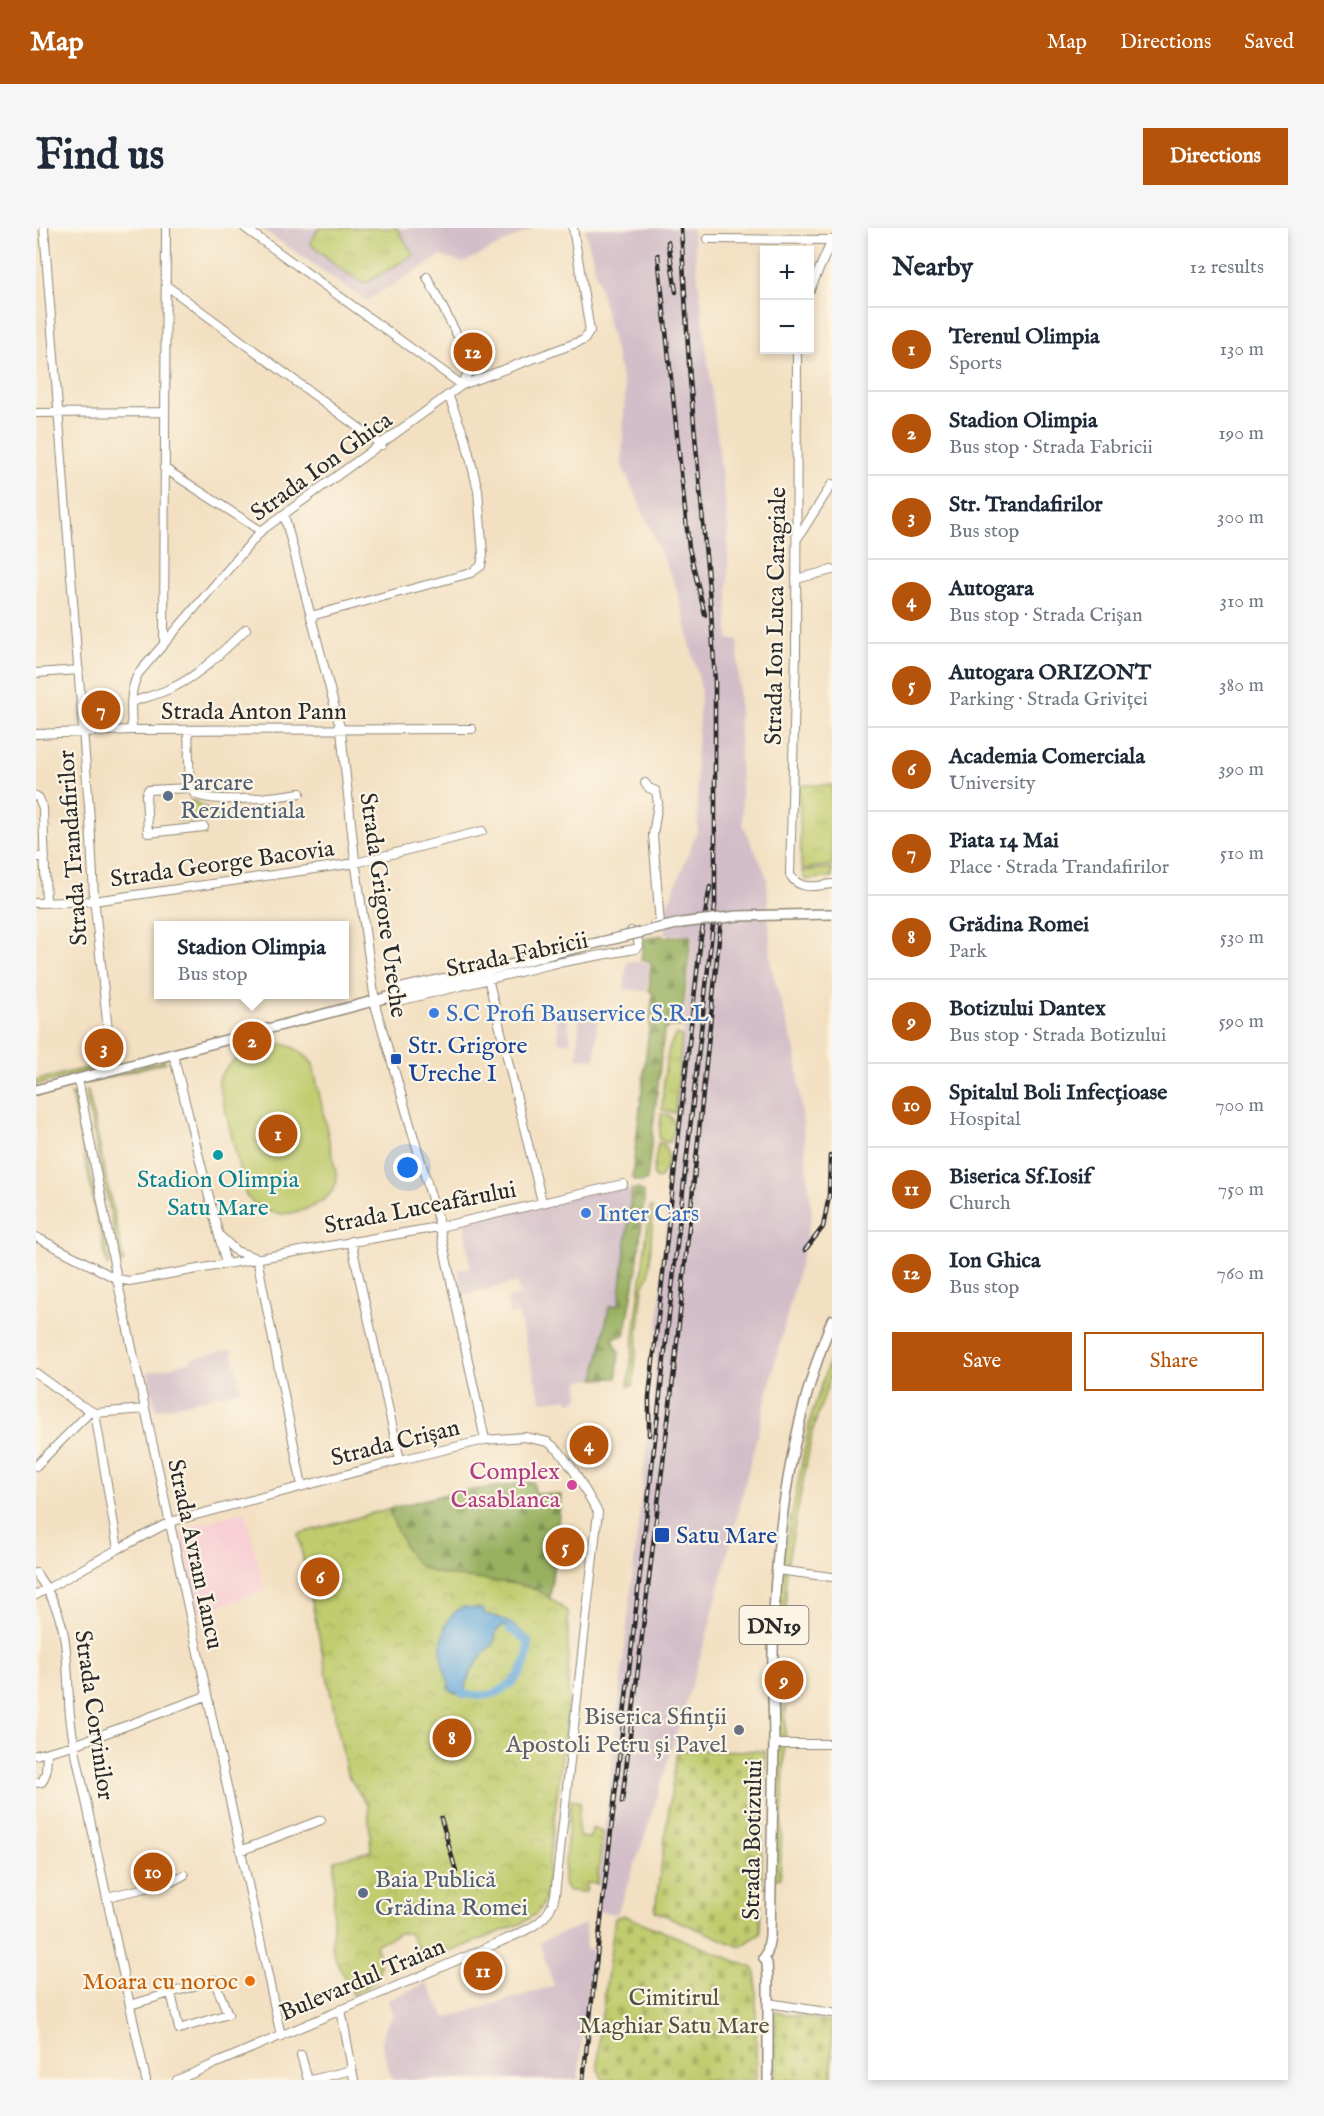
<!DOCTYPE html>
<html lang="en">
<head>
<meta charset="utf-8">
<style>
	:root { --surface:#fff; --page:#f6f6f7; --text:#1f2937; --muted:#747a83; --line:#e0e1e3; --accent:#b45309 }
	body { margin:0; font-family:"IM FELL English",serif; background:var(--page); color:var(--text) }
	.controls { position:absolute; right:18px; top:18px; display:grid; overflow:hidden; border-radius:0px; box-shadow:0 3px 9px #0003 }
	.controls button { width:54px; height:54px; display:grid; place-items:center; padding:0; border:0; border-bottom:2px solid var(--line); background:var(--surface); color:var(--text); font:30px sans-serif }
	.you { position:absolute; left:372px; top:940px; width:21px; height:21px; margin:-15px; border:4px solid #fff; border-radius:50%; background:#1a73e8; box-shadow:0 0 0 9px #1a73e833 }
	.badge { display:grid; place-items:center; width:39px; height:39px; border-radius:50%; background:var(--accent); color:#fff; font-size:20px; font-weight:700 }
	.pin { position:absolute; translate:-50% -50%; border:3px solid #fff; box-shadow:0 2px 6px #0006 }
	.popup { position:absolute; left:118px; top:693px; width:195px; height:78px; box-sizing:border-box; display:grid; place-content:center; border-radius:0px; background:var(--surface); filter:drop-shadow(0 2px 4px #0005); font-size:20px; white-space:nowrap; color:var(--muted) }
	.popup b { font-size:22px; color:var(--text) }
	.popup::after { content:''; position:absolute; left:50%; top:100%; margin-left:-12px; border:12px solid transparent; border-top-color:var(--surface) }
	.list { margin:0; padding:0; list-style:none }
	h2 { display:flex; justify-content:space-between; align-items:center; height:78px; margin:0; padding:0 24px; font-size:26px }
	h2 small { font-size:20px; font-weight:400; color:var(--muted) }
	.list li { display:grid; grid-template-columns:39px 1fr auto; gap:18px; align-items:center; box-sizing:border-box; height:84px; padding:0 24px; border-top:2px solid var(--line) }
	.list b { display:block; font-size:22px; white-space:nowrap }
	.list p { margin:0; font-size:20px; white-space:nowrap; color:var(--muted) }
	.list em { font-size:20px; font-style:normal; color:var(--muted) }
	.actions { display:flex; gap:12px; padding:18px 24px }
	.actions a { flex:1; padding:14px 0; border:2px solid var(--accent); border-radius:0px; text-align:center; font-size:21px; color:var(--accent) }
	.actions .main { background:var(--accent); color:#fff }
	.map { position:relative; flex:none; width:796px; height:1852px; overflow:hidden; border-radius:0px }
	header { display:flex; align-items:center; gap:36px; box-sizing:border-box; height:84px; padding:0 30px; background:var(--accent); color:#fff }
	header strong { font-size:28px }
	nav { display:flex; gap:33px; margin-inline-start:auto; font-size:21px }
	.intro { display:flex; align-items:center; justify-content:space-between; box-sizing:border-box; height:144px; padding:0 36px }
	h1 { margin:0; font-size:42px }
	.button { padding:15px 27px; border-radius:0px; background:var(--accent); color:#fff; font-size:21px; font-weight:700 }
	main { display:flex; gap:36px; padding:0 36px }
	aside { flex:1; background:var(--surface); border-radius:0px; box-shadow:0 3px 9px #0003 }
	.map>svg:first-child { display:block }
	.built { fill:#f7cfd5 }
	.industrial { fill:#d2bdc8 }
	.grass { fill:url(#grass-tufts); stroke:#767c4c; stroke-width:1.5 }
	.forest { fill:url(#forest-firs); stroke:#626e46; stroke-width:1.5 }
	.cemetery { fill:url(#cemetery-stones); stroke:#767c4c; stroke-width:1.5 }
	.park { fill:url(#park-crowns); stroke:#767c4c; stroke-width:1.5 }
	.pitch { fill:#c0cc6e; stroke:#767c4c; stroke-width:1.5 }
	.water { fill:#67aadb; stroke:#496a83; stroke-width:1.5; fill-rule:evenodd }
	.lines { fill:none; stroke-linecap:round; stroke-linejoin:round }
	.canal { stroke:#67aadb; stroke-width:8 }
	.minor-casing { stroke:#8f8676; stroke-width:10 }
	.major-casing { stroke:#8f8676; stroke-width:12 }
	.minor { stroke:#fff; stroke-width:8 }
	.major { stroke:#fff; stroke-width:9 }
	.rail-casing { stroke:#2b2b2b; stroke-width:4.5 }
	.rail { stroke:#fcf5e5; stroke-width:2; stroke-dasharray:7; stroke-linecap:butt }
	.major-bridge-casing { stroke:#8f8676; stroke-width:12; stroke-linecap:butt }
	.major-bridge { stroke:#fff; stroke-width:9 }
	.service-dot { fill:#5c6f8a; stroke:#fcf5e5; stroke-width:2 }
	.shop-dot { fill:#3f7fe0; stroke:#fcf5e5; stroke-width:2 }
	.transit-dot { fill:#1a4fb4; stroke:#fcf5e5; stroke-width:2 }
	.culture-dot { fill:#0f9aa8; stroke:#fcf5e5; stroke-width:2 }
	.hotel-dot { fill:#d1479c; stroke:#fcf5e5; stroke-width:2 }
	.worship-dot { fill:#6b7280; stroke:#fcf5e5; stroke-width:2 }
	.food-dot { fill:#e8710a; stroke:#fcf5e5; stroke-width:2 }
	.labels { text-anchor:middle; stroke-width:4.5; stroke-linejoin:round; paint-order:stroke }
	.shield { fill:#fcf5e5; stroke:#6a6863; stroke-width:1.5 }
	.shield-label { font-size:22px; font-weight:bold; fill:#2b2b2b }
	.street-label { font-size:24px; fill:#2b2b2b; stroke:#fcf5e5 }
	.service-label { font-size:24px; fill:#4e5e75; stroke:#fcf5e5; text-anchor:start }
	.shop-label { font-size:24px; fill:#366cbe; stroke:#fcf5e5; text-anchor:start }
	.transit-label { font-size:24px; fill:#164399; stroke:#fcf5e5; text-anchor:start }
	.culture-label { font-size:24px; fill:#0d838f; stroke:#fcf5e5 }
	.hotel-label { font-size:24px; fill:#b23c85; stroke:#fcf5e5; text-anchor:end }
	.worship-label { font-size:24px; fill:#5b616d; stroke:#fcf5e5; text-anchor:end }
	.food-label { font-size:24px; fill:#c56008; stroke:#fcf5e5; text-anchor:end }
	.park-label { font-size:24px; fill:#50533c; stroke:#fcf5e5 }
</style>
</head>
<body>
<header>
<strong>Map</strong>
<nav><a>Map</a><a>Directions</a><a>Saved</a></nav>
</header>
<div class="intro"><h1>Find us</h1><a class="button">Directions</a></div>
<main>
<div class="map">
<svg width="796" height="1852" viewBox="0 0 796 1852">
	<defs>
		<pattern id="grass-tufts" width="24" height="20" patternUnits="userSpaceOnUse" patternTransform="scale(1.5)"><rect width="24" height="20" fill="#c0cc6e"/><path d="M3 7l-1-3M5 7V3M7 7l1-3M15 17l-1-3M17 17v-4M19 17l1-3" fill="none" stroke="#a5af5f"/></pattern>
		<pattern id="forest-firs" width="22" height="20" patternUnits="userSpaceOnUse" patternTransform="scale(1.5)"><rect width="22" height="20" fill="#98b061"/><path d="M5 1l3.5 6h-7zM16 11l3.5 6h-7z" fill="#7c8f50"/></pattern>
		<pattern id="cemetery-stones" width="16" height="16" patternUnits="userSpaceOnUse" patternTransform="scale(1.5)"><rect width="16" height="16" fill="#c0cc6e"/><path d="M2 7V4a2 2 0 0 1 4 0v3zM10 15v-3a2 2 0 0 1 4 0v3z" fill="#a5af5f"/></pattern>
		<pattern id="park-crowns" width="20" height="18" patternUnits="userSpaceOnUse" patternTransform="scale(1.5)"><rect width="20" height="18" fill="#c0cc6e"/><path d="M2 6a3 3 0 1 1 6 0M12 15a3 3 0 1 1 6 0" fill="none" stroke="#a5af5f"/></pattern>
	</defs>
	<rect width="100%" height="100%" fill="#fcf5e5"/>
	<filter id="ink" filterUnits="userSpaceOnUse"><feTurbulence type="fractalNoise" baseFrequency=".0167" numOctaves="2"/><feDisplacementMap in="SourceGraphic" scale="12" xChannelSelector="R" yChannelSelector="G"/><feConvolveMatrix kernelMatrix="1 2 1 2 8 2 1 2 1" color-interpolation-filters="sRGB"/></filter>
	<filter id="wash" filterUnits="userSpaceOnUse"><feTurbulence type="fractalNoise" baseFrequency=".008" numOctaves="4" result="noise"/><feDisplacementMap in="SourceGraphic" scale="24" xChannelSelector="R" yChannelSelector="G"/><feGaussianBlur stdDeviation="1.35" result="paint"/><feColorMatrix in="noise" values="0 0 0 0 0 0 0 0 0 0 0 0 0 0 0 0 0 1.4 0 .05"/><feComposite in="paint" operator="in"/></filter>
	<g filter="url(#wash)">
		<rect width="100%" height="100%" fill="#f3e0c2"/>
		<!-- built -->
		<path class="built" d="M209,1283L229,1362L163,1385L144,1302Z"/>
		<!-- industrial -->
		<path class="industrial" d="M225,0H498L427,35L405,28L330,73Z
			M549,0H656L692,296V411L702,412L704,539L707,597L731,649L735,739L760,826L776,988L673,1400L608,1611L581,1686L560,1683L615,1180L644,836L657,707L629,706L628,686L662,601L660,531L665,461L641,361L586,237L589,163Z
			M591,733L613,735L610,763L588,761Z
			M544,782L562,783L559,831L541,830Z
			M531,786L535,813L523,815L520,787Z
			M587,956L596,966L583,1077L572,1078L559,1151L543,1153V1171L534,1174L531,1170L505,1173L482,1086L474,1087L471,1071L484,1067L481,1054L427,1067L422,1042L434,1039L428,993Z
			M196,1121L205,1162L120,1182L112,1144L154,1134L156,1130Z
			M549,1696L550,1721H556L542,1852H356L345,1813L351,1795L357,1789L352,1772L391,1755L410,1790L518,1758L503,1714Z"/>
		<!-- grass -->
		<path class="grass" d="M283,0H361L378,27L328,56L301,38L274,15Z
			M796,557V637L767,641L765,639L763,557Z
			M796,640V649L769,652L766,643Z
			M641,806L646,808L639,885L626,882C628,861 627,821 641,806Z
			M128,832L130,834L51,855L52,853Z
			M55,839L56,842L0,857V852Z
			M52,863L88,1034L85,1035L49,864Z
			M35,866H38L73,1032L74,1036L71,1037Z
			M625,886C642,886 639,902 634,914L631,915L623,911Z
			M622,915L627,916C636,928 631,938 624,950L620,951L617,946Z
			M614,979L617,980L613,1047L607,1059L597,1157L592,1158Z
			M796,1124V1144L777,1201L750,1343V1408H744L745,1342L774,1193Z
			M750,1479L744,1650L738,1651L742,1516L745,1484Z
			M535,1571L544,1574L542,1595L543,1609L554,1610L556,1600L567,1604L561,1656L551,1655L550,1664L532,1663L527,1655Z"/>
		<!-- forest -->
		<path class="forest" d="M626,707L628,709L655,708L645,799L634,798L628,803L611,952C607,955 600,954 596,950L617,766L613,762L615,733L605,732L608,711Z
			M596,961H603L608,965V973L601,1039L589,1108L578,1109V1114L583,1124L581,1150L559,1151L573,1078L583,1077Z
			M497,1254L499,1265L525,1267L514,1370C509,1367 504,1363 498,1361C471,1350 398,1353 380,1335C367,1321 360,1299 352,1281L414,1265Z"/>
		<!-- cemetery -->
		<path class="cemetery" d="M641,1522L729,1523L724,1706L704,1719L619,1683Z
			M587,1687L717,1740L720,1745V1852H567L562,1841L563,1810L579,1690Z
			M739,1784L796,1794V1852H739Z"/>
		<!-- park -->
		<path class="park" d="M155,572L186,588L185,594L142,592Z
			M352,1281C359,1296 370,1329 384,1338C410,1354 466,1349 497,1361C510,1365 521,1376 532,1384V1474L509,1671L501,1685L486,1695L389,1734L373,1705H363L339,1717C350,1745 343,1755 316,1766L300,1732L296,1718L299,1632L335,1623L332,1578L311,1546L262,1306Z"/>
		<!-- pitch -->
		<path class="pitch" d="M241,815C258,818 266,823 277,836L301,950C299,974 260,989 239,985C228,983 218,976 210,968L182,852C195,827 216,822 241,815Z"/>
		<!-- water -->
		<path class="water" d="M427,1379L446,1381L449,1386C469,1389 480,1399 495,1412C497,1447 470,1472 435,1467C427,1466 419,1467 413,1461C414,1453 409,1446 407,1438C402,1420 407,1387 427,1379ZM468,1397L492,1413C494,1431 483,1454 466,1462C454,1469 440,1467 427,1466L435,1443L449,1424L457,1417L461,1402Z"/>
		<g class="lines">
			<!-- canal -->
			<path class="canal" d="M427,1466C435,1467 444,1468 452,1467C476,1462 495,1438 492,1413L474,1401"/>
		</g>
	</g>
	<g filter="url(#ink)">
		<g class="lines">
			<!-- minor casing -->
			<g class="minor-casing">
				<path id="minor" d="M8,0L54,592L58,669L76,841
					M209,0L426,157
					M672,11L796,12
					M391,49L436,136L426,157
					M131,58L346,217
					M774,62L796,12
					M761,122L760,425L754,647C764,663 780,658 796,656
					M0,185L129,184
					M128,240L225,303
					M248,286L305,503L319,632L340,780L402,992L449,1212
					M761,311L796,256
					M760,351L796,342
					M275,388L435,345L445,338L447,327L442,262L429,210L413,169
					M128,415L130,0
					M0,445L43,442
					M95,474C107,470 120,467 131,462C161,450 187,423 210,401
					M96,502C95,483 93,464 102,446L225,303L426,157L548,112L554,103L537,0
					M152,502L154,560C157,564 159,567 164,568C185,575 242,569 264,565
					M0,506L96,502L436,501
					M609,555L613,560L620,563L622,575L617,607L624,696L618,697
					M154,560L112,562L110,567L112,605L168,599
					M0,568L3,570L7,580L10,675
					M0,629H9
					M0,675L58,673L320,635L446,603
					M452,750L506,974
					M355,768L364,760L408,750
					M352,771L367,772L516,736L599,721L603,718L601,708L595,703
					M137,826L190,1036
					M42,851L81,1051L245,1808
					M184,1008L200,1023L221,1030L266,1258
					M0,1009L81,1051L93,1053L408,998L587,956
					M315,1013L364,1232
					M0,1145L41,1175L59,1185L109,1181
					M59,1185L82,1321
					M0,1238L55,1183
					M741,1342L796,1349
					M0,1345C33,1390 30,1419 33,1472C33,1487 36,1502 38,1517L110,1852
					M0,1367L82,1321L134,1294L364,1232L449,1212L489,1209L512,1214L523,1223L538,1243L562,1284L519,1667C514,1696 488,1703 464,1714L141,1852
					M738,1516H796
					M0,1527L38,1517L170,1468
					M0,1555L6,1554L10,1545L11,1525
					M204,1623L285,1592
					M71,1669L135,1654L148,1647
					M732,1775L796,1785
					M94,1777L178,1752L192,1786L143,1801L135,1765
					M305,1781L318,1852
					M265,1827L272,1852
					M275,1852L316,1842"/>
			</g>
			<!-- major casing -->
			<g class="major-casing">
				<path id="major" d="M0,862L527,723
					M732,1852V1750L731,1735L728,1730L731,1725L734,1708C735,1644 737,1581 738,1517C738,1487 736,1456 737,1426C738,1314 754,1197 796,1092"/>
			</g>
			<!-- minor -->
			<use href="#minor" class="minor"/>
			<!-- major -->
			<use href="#major" class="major"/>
			<!-- rail casing -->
			<g class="rail-casing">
				<path id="rail" d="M632,14L640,64
					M622,27L653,320L669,387
					M769,1022L787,999L793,968L794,928
					M613,1207V1169L665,709L674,659
					M586,1574L638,1143L685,692
					M405,1590L420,1643
					M547,1852L679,678V454L675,383L654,152L645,0"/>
			</g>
			<!-- rail -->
			<use href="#rail" class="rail"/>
			<!-- major-bridge casing -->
			<g class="major-bridge-casing">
				<path id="major-bridge" d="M527,723L645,695L701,688L796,686"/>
			</g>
			<!-- major-bridge -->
			<use href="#major-bridge" class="major-bridge"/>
		</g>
	</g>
	<!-- markers -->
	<g class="service-dot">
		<circle cx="132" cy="568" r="6"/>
		<circle cx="327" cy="1665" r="6"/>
	</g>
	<g class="shop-dot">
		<circle cx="398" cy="785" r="6"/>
		<circle cx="550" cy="985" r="6"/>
	</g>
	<g class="transit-dot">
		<rect x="354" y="825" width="12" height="12" rx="3"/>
		<rect x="618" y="1299" width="16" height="16" rx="3"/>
	</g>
	<circle class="culture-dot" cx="182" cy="927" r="6"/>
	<circle class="hotel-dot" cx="536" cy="1257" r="6"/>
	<circle class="worship-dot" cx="703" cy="1502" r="6"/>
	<circle class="food-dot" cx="214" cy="1753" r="6"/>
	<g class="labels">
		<!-- shield labels -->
		<rect class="shield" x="703.5" y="1378" width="69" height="38" rx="4.5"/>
		<g class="shield-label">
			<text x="738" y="1405">DN19</text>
		</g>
		<!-- street labels -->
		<g class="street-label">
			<text transform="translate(285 238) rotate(-36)" y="8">Strada Ion Ghica</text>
			<text transform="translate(739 388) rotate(-89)" y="8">Strada Ion Luca Caragiale</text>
			<text x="218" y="491">Strada Anton Pann</text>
			<text transform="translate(36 620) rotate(-94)" y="8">Strada Trandafirilor</text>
			<text transform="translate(186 635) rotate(-8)" y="8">Strada George Bacovia</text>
			<text transform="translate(348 677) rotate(82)" y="8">Strada Grigore Ureche</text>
			<text transform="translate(481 726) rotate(-12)" y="8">Strada Fabricii</text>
			<text transform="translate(384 979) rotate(-11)" y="8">Strada Luceafărului</text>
			<text transform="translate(359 1214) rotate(-14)" y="8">Strada Crișan</text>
			<text transform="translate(160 1326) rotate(78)" y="8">Strada Avram Iancu</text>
			<text transform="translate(59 1487) rotate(82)" y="8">Strada Corvinilor</text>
			<text transform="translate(716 1612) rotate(-89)" y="8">Strada Botizului</text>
			<text transform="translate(326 1751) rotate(-23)" y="8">Bulevardul Traian</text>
		</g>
		<!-- service labels -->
		<g class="service-label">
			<text x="144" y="562">Parcare<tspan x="144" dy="28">Rezidentiala</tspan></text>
			<text x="339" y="1659">Baia Publică<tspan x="339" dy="28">Grădina Romei</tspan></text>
		</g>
		<!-- shop labels -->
		<g class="shop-label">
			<text x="410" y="793">S.C Profi Bauservice S.R.L</text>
			<text x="562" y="993">Inter Cars</text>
		</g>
		<!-- transit labels -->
		<g class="transit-label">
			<text x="372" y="825">Str. Grigore<tspan x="372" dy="28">Ureche I</tspan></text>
			<text x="640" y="1315">Satu Mare</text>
		</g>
		<!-- culture labels -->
		<g class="culture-label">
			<text x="182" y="959">Stadion Olimpia<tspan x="182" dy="28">Satu Mare</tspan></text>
		</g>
		<!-- hotel labels -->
		<g class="hotel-label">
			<text x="524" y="1251">Complex<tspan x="524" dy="28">Casablanca</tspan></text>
		</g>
		<!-- worship labels -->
		<g class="worship-label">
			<text x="691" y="1496">Biserica Sfinții<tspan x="691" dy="28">Apostoli Petru și Pavel</tspan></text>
		</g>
		<!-- food labels -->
		<g class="food-label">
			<text x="202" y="1761">Moara cu noroc</text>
		</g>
		<!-- park labels -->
		<g class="park-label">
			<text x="638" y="1777">Cimitirul<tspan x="638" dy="28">Maghiar Satu Mare</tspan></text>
		</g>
	</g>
</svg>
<div class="controls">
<button>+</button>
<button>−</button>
</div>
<div class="you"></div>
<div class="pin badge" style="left:242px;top:906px">1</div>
<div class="pin badge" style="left:216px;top:813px">2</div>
<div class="popup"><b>Stadion Olimpia</b>Bus stop</div>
<div class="pin badge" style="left:68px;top:820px">3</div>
<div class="pin badge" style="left:553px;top:1217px">4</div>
<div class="pin badge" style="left:529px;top:1319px">5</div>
<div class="pin badge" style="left:284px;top:1349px">6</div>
<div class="pin badge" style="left:65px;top:482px">7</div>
<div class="pin badge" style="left:416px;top:1510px">8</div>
<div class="pin badge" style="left:748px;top:1452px">9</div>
<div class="pin badge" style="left:117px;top:1644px">10</div>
<div class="pin badge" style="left:447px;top:1743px">11</div>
<div class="pin badge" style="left:437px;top:124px">12</div>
</div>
<aside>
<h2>Nearby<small>12 results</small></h2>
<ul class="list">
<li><span class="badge">1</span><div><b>Terenul Olimpia</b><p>Sports</p></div><em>130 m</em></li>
<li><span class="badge">2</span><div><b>Stadion Olimpia</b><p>Bus stop · Strada Fabricii</p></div><em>190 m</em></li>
<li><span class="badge">3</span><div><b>Str. Trandafirilor</b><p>Bus stop</p></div><em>300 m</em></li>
<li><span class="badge">4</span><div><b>Autogara</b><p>Bus stop · Strada Crișan</p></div><em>310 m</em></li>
<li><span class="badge">5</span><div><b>Autogara ORIZONT</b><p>Parking · Strada Griviței</p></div><em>380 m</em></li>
<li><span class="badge">6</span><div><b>Academia Comerciala</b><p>University</p></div><em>390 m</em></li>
<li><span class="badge">7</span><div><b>Piata 14 Mai</b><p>Place · Strada Trandafirilor</p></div><em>510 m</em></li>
<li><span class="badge">8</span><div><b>Grădina Romei</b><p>Park</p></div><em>530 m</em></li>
<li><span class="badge">9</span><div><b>Botizului Dantex</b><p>Bus stop · Strada Botizului</p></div><em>590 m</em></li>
<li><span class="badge">10</span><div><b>Spitalul Boli Infecțioase</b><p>Hospital</p></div><em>700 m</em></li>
<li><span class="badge">11</span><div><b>Biserica Sf.Iosif</b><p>Church</p></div><em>750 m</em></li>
<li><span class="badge">12</span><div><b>Ion Ghica</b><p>Bus stop</p></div><em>760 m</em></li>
</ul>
<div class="actions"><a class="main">Save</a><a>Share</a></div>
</aside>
</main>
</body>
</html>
